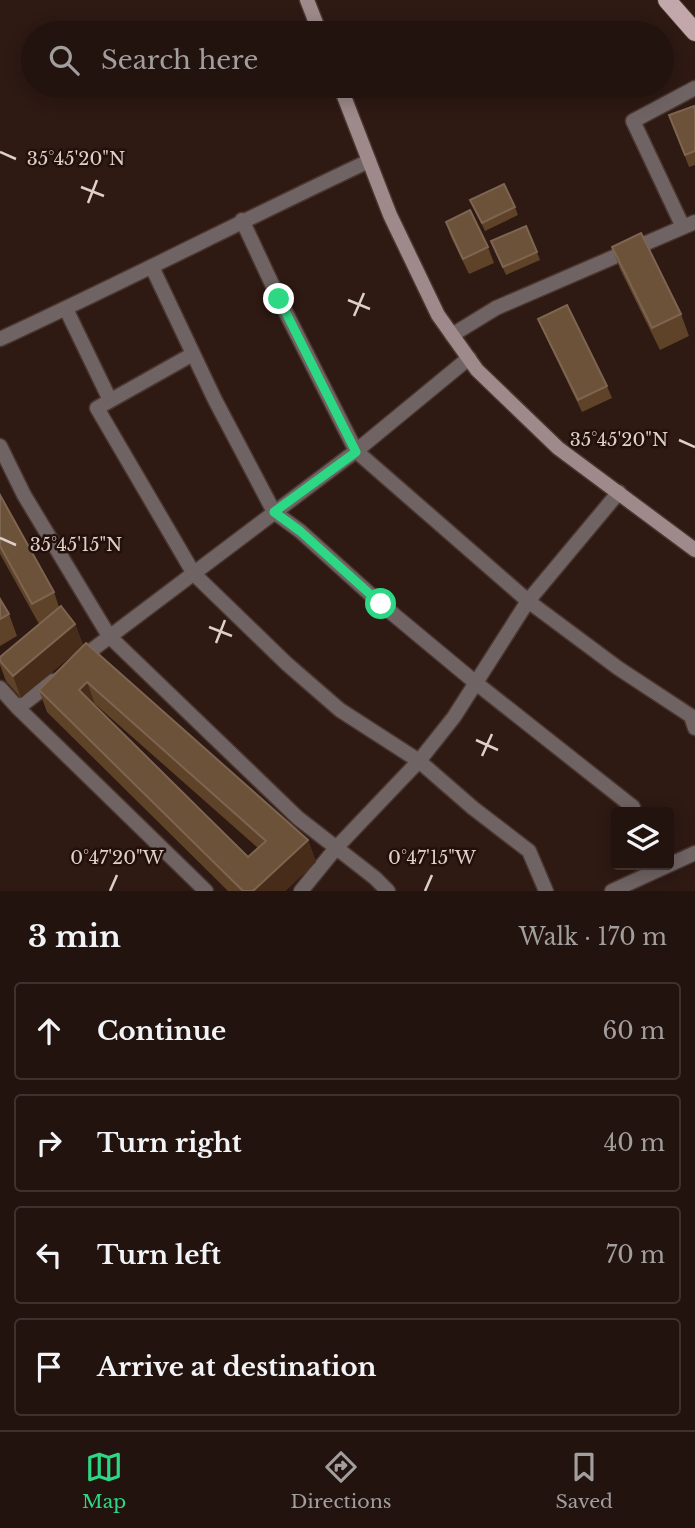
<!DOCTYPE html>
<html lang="en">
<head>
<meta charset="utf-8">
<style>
	:root { --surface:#22130e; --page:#2e201c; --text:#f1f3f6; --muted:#a29e9e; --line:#3f322e; --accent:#2dd884 }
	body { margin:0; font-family:"Libre Baskerville",serif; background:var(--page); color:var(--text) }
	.controls { position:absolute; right:21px; bottom:21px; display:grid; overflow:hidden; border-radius:7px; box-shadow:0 4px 18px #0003 }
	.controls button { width:63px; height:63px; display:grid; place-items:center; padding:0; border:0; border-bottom:2px solid var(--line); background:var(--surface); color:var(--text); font:35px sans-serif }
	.stop { position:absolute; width:21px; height:21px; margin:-16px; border:5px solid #2dd884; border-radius:50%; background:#fff }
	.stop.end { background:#2dd884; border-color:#fff; box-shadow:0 2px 7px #0008 }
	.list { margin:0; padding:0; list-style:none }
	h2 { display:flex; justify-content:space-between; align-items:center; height:91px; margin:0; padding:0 28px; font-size:30px }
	h2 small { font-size:23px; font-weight:400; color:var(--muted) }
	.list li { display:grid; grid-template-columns:46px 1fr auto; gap:21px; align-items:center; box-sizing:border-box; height:98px; margin:0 14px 14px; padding:0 14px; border:2px solid var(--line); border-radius:7px }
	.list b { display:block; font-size:26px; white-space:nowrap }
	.list em { font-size:23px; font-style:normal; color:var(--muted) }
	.icon { flex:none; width:38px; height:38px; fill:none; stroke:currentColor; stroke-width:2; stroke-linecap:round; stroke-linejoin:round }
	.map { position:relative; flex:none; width:695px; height:891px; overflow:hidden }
	.search { position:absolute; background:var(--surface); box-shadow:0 4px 18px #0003; left:21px; right:21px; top:21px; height:77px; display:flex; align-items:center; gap:18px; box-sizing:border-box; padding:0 24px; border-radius:38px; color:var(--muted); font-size:26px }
	.sheet { height:539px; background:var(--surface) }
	nav { display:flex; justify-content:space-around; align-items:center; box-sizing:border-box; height:98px; border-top:2px solid var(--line); background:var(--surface); font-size:19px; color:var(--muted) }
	nav a { display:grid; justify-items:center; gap:4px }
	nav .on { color:var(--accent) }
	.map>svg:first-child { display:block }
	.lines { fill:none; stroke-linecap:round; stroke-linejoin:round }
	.minor-casing { stroke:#4a3630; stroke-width:17 }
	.secondary-casing { stroke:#4a3630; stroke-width:17 }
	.primary-casing { stroke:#4a3630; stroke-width:20 }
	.minor { stroke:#706364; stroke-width:14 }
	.secondary { stroke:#9e8a8b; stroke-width:14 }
	.primary { stroke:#c2a8aa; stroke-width:18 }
	.wall { fill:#5f4329; fill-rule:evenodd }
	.shaded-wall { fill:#462c19 }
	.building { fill:#6d523a; stroke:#7e6551; stroke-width:2; fill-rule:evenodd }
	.route { stroke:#2dd884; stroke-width:9 }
	.ticks { fill:none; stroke:#ddcfca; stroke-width:2.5 }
	.ticks-label { font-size:18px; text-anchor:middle; fill:#ddcfca; stroke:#23100a; stroke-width:5; stroke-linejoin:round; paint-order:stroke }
</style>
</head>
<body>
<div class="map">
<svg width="695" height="891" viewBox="0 0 695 891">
	<rect width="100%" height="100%" fill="#2e1913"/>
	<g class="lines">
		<!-- minor casing -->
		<g class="minor-casing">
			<path id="minor" d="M242,220L279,299L356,451L528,601L618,668L691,716L695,728
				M683,227L633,121L695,88
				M152,267L215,400L274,512L300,531L381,604L476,683L633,807L634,812
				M66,309L110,400
				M452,335L496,308L695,222
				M0,339C124,282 245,219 369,161
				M193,354L97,408L194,574L287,664L340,710L419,761L473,808L529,851L546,891
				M0,446L24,495L109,636L298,818L375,878L388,891
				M80,659L356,451L469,358
				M0,688L18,708L206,891
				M18,708L53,681
				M301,891L336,848L419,761L454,717L528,601L619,492
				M612,891L695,853"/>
		</g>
		<!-- secondary casing -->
		<g class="secondary-casing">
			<path id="secondary" d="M307,0L320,33
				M340,86L390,215L438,315L477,370L558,448L695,550"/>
		</g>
		<!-- primary casing -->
		<g class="primary-casing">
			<path id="primary" d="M667,0L695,32"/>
		</g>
		<!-- minor -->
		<use href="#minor" class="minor"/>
		<!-- secondary -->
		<use href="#secondary" class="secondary"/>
		<!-- primary -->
		<use href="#primary" class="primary"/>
	</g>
	<!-- wall -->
	<path class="wall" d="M695,110V165L689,167L669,115Z
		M470,200L515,207L518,215L485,231Z
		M446,222L488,247L494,263L469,274L451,237Z
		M491,241L537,252L540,260L506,275Z
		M612,247L681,314L689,336L660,350L620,269Z
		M538,319L607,386L612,398L582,412L543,331Z
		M0,495L54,592L59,607L75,624L83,645L308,840L316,862L285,891H228L47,712L39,690L82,647L21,698L6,681L0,665V657L39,624L0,554ZM95,704L258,848L248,857L94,705Z
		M0,599L9,614L17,636L0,646Z"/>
	<!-- shaded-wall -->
	<path class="shaded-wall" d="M75,624L83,646L21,698L13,676Z
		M87,682L95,704L87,712L79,690Z
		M308,840L316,862L285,891H253Z"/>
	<!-- building -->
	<path class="building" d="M694,106L695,110V151L685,155L669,115Z
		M504,184L515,207L482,223L470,200Z
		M470,210L488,247L463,259L446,222Z
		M526,226L537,252L503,267L491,241Z
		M641,233L681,314L652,328L612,247Z
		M567,305L607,386L578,400L538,319Z
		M0,495L54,592L32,604L0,546Z
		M0,599L9,614L0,619Z
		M61,606L75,624L13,676L0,661V657Z
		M86,643L308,840L253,891H243L39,690ZM87,682L266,841L248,857L79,690Z"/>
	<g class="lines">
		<!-- route -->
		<path class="route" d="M279,299L356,452L274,512L300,531L381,604"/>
	</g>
	<!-- ticks -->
	<path class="ticks" d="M0,152L16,159M81,187L104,196M88,203L97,180M348,300L370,309M354,316L364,293M679,440L695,447M0,538L16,545M209,627L232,636M216,643L225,620M476,740L498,750M482,756L492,734M110,891L117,875M425,891L432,875"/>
	<g class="ticks-label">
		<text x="76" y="165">35°45'20"N</text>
		<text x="619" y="446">35°45'20"N</text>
		<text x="76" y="551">35°45'15"N</text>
		<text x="117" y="864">0°47'20"W</text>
		<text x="432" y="864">0°47'15"W</text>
	</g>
</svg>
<div class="controls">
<button><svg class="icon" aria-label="layers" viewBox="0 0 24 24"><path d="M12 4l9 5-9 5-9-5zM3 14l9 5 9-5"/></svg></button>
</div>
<div class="stop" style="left:381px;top:604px"></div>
<div class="stop end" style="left:279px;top:299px"></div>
<div class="search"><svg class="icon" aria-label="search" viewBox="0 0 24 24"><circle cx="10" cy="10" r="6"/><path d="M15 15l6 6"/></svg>Search here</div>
</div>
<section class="sheet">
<h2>3 min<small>Walk · 170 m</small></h2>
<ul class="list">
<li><svg class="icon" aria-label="ahead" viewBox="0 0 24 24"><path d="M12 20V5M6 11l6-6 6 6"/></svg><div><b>Continue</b></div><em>60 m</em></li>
<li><svg class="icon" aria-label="right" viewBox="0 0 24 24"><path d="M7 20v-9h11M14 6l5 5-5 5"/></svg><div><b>Turn right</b></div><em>40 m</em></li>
<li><svg class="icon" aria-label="left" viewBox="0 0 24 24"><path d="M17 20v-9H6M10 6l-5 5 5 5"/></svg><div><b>Turn left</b></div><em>70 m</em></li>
<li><svg class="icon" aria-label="arrive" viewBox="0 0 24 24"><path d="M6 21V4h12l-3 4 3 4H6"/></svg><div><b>Arrive at destination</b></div></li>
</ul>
</section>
<nav>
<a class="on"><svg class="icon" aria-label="map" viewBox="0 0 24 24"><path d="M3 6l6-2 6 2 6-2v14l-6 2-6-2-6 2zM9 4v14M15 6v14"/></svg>Map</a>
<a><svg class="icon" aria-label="directions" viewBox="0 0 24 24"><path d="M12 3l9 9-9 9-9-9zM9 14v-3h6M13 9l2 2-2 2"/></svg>Directions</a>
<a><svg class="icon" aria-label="saved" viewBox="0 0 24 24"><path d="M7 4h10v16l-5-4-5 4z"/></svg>Saved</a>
</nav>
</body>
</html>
